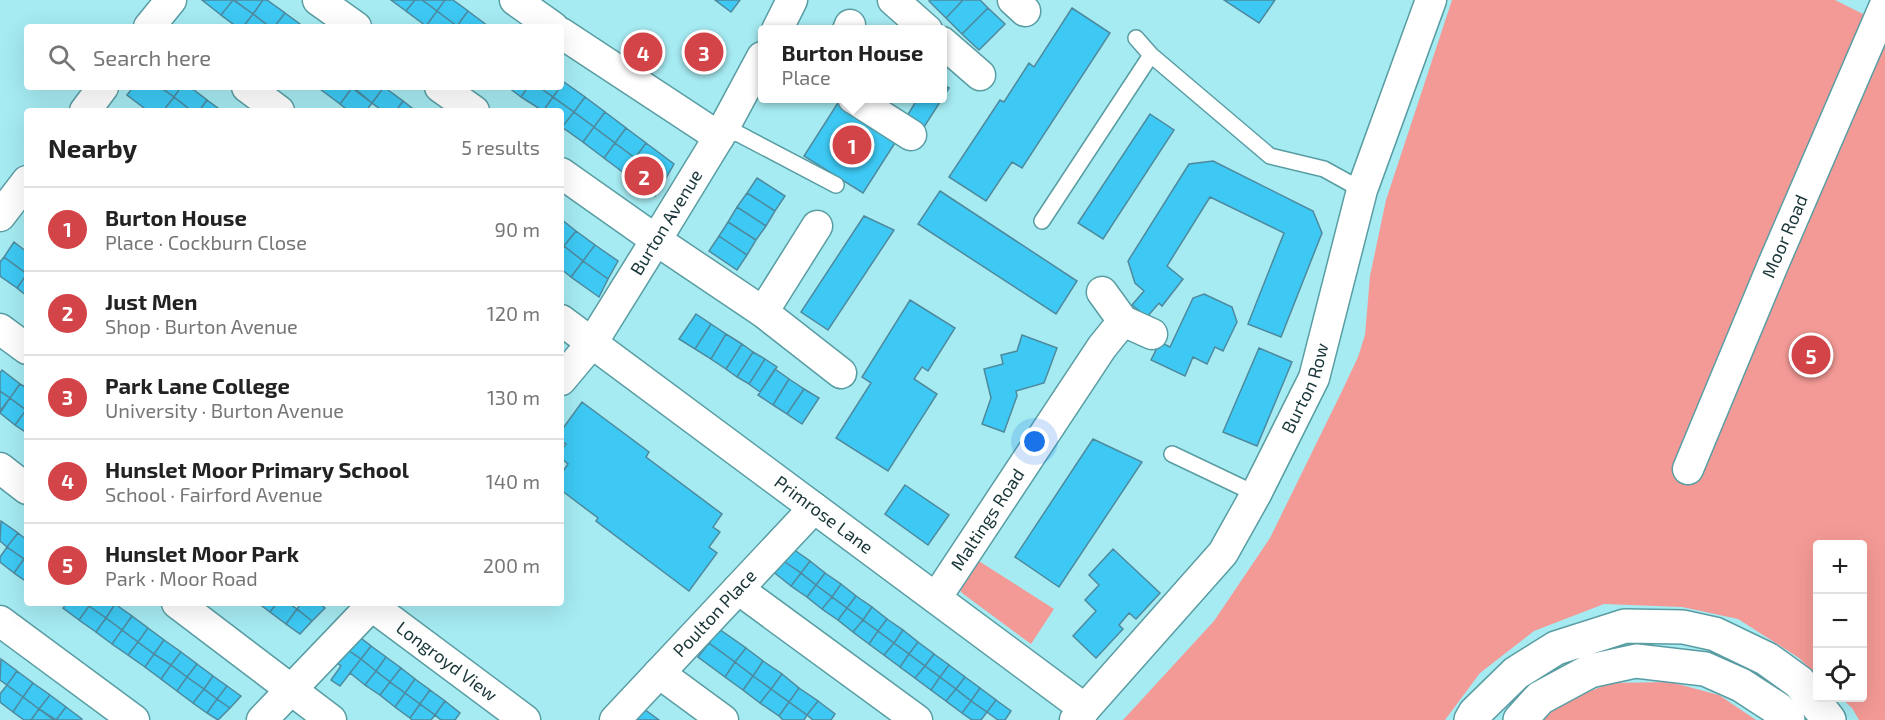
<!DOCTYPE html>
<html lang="en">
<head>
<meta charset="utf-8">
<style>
	:root { --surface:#fff; --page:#f6f6f6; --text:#222; --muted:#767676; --line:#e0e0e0; --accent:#d34448 }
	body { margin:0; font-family:"Exo 2",sans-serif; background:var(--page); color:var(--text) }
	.controls { position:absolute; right:18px; bottom:18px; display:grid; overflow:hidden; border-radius:6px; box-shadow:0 6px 24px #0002 }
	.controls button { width:54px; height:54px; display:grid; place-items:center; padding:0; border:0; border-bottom:2px solid var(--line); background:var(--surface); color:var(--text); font:30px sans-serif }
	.you { position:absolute; left:1035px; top:442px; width:21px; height:21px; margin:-15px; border:4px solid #fff; border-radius:50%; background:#1a73e8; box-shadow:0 0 0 9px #1a73e833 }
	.badge { display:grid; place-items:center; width:39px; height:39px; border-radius:50%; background:var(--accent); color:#fff; font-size:20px; font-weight:700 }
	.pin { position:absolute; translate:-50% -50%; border:3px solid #fff; box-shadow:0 2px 6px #0006 }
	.popup { position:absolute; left:758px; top:25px; width:189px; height:78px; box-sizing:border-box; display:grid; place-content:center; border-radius:6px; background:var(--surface); filter:drop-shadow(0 2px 4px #0005); font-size:20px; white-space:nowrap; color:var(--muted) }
	.popup b { font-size:22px; color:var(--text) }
	.popup::after { content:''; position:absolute; left:50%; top:100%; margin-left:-12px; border:12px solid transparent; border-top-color:var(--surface) }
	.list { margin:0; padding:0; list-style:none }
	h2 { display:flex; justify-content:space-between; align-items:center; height:78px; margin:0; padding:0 24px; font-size:26px }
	h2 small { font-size:20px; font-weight:400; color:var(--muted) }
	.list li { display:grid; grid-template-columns:39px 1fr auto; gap:18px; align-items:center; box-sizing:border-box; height:84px; padding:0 24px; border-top:2px solid var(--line) }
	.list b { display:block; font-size:22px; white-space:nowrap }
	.list p { margin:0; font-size:20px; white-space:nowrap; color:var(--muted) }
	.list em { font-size:20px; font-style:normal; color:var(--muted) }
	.icon { flex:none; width:33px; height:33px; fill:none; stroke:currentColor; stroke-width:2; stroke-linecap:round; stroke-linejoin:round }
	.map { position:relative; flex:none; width:1885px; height:720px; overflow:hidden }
	.search { position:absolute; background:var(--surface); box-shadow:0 6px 24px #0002; left:24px; top:24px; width:540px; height:66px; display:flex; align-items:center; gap:15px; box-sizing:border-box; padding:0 21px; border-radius:6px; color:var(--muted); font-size:22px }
	.panel { position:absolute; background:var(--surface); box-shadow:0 6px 24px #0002; left:24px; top:108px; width:540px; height:498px; border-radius:6px }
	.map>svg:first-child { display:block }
	.green { fill:#f49a96 }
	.building { fill:#3dc9f4; stroke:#4e899e; stroke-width:1.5 }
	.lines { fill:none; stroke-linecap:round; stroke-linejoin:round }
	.service-casing { stroke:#599da3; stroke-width:18 }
	.minor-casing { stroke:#599da3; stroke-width:33 }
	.motorway-casing { stroke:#599da3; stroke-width:36 }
	.service { stroke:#fff; stroke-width:15 }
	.minor { stroke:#fff; stroke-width:30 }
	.motorway { stroke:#fff; stroke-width:33 }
	.labels { text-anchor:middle; stroke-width:6; stroke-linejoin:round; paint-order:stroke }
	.street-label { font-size:18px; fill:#183538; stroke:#b3f9ff }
</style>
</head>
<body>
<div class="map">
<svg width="1885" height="720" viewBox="0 0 1885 720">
	<rect width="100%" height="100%" fill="#a6ebf2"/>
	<!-- green -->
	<path class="green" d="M1452,0H1835L1877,21L1885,5V720H1859L1852,708L1841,698H1862V544H1818L1817,676L1799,658L1738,619L1682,607L1604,604L1534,631L1480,673L1445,720H1123L1214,621L1270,538L1342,391L1358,357L1365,335L1370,276L1386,200Z
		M971,556L1054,609L1031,644L962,593L958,588Z
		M1670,682L1719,695L1756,720H1543L1562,702L1611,683Z"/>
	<!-- building -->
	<path class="building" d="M202,0H233L221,15Z
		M233,0L253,14L243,27H237L221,15Z
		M234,0H263L253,14Z
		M263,0H267L285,13L274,27H270L253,14Z
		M391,0H415L406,11Z
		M415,0H422L437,11L426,26L406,11Z
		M422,0H445L437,11Z
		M445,0H453L468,11L457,26L437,11Z
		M715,0H740L731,12Z
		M930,0H963L946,18L929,1Z
		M963,0H980L988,8L962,34L946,18Z
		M1224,0H1275L1259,23Z
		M988,8L1005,24L979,50L962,34Z
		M1072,8L1110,33L1022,168L1012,162L986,201L949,177L1000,100L1004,102L1029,63L1034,67Z
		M437,11L457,26L456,27L426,26Z
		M468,11L488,26L487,27L457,26Z
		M285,13L304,27H274Z
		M253,14L270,27H243Z
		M564,82L585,97L574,112L553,97Z
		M942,84L949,88L924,127L907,116L918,98H942Z
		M133,87H160L174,97L163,111H141L144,108L127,95Z
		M160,87H181L174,97Z
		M181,87H190L207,100L199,111H192L174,97Z
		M322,87H351L352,88L340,104L320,89Z
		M353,87H384L372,103Z
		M384,87L403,101L396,111H383L372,103Z
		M508,87H528L521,97Z
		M528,87H539L553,97L543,111L521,97Z
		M539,87H560L553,97Z
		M352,88L372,103L366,111H349L340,104Z
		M174,97L192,111H163Z
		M553,97L574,112L562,127L561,126V111H543Z
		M585,97L605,112L594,127L574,112Z
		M841,98L900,135L863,193L804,156Z
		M207,100L222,111H199Z
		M403,101L416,111H396Z
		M574,112L594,127L583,142L562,127Z
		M605,112L626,128L615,143L594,127Z
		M1150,114L1174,130L1103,239L1078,223Z
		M594,127L615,143L604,158L583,142Z
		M626,128L646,143L635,158L615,143Z
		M615,143L635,158L624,173L604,158Z
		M646,143L674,164L665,180L635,158Z
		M635,158L665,180L655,196L624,173Z
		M1213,161L1313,211L1322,233L1281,337L1248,324L1284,233L1210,197L1167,266L1183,279L1162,306L1159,303L1147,317L1132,305L1144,291L1135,283L1128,261L1189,164Z
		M757,178L785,196L775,211L747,193Z
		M940,191L1077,281L1056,314L918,224Z
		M747,193L775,211L766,226L737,207Z
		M737,207L766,226L756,240L728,222Z
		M864,216L894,230L828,330L801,312Z
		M561,219L576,231L564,246L561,244Z
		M728,222L756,240L747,255L719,236Z
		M576,231L595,245L583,261L564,246Z
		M719,236L747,255L737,270L709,251Z
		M14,242L27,252V274L4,257Z
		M595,245L618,261L608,279L583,261Z
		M564,246L583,261L571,277L561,269V251Z
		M4,257L27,274L17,288L0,276V262Z
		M583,261L608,279L599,297L571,277Z
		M27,274V296L17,288Z
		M1204,294L1232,307L1237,322L1223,351L1215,347L1207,364L1193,357L1185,376L1151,360L1160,342L1170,347L1193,298Z
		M910,300L955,328L928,371L922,367L914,379L937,394L888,471L836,438L871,383L862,377Z
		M696,314L711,324L695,349L679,339Z
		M711,324L726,334L711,359L695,349Z
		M726,334L742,344L726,369L711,359Z
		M1022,335L1057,348L1044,383L1016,391L1017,396L1004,432L982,424L991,398L984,369L1003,364L1001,355L1017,351Z
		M742,344L753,352L737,377L726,369Z
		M1259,348L1292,362L1257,446L1223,432Z
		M753,352L765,359L749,384L737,377Z
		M765,359L777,367L760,392L749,384Z
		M775,369L789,379L773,405L758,395Z
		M2,370L20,384L10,398L0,391V373Z
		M789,379L804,389L787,414L773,405Z
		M20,384L27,388L26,410L10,398Z
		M804,389L819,398L802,424L787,414Z
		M0,391L10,398L0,411Z
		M10,398L26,410L15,425L0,413Z
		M582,402L649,452L646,457L722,514L713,527L720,532L709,547L717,553L689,591L596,521L598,518L561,490V474L568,464L561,458V451L566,444L561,441V431Z
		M26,410L27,411V433L15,425Z
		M1093,439L1142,462L1059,587L1015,557Z
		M905,485L949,515L928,545L885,514Z
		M1,521L18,533L7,547L0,541Z
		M18,533L27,540V555L24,559L7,547Z
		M7,547L24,559L14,573L0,562V557Z
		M793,549L810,561L801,573L782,560Z
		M1113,549L1160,593L1136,619L1129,613L1119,625L1123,629L1096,658L1073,636L1096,611L1085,600L1099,585L1089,575Z
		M24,559L27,561V582L14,573Z
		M782,560L801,573L791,586L771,570Z
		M810,561L825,573L816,585L801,573Z
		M801,573L816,585L807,597L791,586Z
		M825,573L841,584L832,597L816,585Z
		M841,584L856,596L847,608L832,597Z
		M816,585L832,597L822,609L807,597Z
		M856,596L872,607L863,620L847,608Z
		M832,597L847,608L838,620L822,609Z
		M67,603H85L89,606L79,620L63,608Z
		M92,603H113L115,604L106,618L89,606Z
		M258,603H277L270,612Z
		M277,603H288L297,609L286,624L270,612Z
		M301,603H319L325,608L312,621L297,609Z
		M115,604L132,616L122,630L106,618Z
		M89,606L106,618L96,632L79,620Z
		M872,607L887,619L878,631L863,620Z
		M847,608L863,620L853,632L838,620Z
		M297,609L312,621L300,634L286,624Z
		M132,616L148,628L138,642L122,630Z
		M106,618L122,630L112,644L96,632Z
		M887,619L903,630L894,643L878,631Z
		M863,620L878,631L869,644L853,632Z
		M148,628L164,640L154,654L138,642Z
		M719,629L746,648L735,662L709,643Z
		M122,630L138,642L128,655L112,644Z
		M903,630L918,642L909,654L894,643Z
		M878,631L894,643L884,655L869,644Z
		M357,635L371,646L361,659L345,648Z
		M164,640L181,652L171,665L154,654Z
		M138,642L154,654L145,667L128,655Z
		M918,642L934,654L925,666L909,654Z
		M709,643L735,662L725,677L698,657Z
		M894,643L909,654L900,667L884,655Z
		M371,646L386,657L376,671L361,659Z
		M345,648L361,659L340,686L331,680L341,666L333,660Z
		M746,648L763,661L753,676L735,662Z
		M181,652L197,664L187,677L171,665Z
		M154,654L171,665L161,679L145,667Z
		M909,654L925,666L915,678L900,667Z
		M934,654L949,665L940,677L925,666Z
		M386,657L401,668L390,682L376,671Z
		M1,659L17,671L7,685L0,680Z
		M361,659L376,671L365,685L350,673Z
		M763,661L782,674L771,689L753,676Z
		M735,662L753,676L743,690L725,677Z
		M197,664L213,676L204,689L187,677Z
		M171,665L187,677L177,691L161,679Z
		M949,665L965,677L956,689L940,677Z
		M925,666L940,677L931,690L915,678Z
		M401,668L415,679L405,693L390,682Z
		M17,671L33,683L23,697L7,685Z
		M376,671L390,682L380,695L365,685Z
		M782,674L799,688L789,702L771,689Z
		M213,676L227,686L217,699L204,689Z
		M753,676L771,689L760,703L743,690Z
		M187,677L204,689L193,703L177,691Z
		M940,677L956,689L946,701L931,690Z
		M965,677L980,688L971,701L956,689Z
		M415,679L430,690L420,704L405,693Z
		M390,682L405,693L395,707L380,695Z
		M33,683L50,695L39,709L23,697Z
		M7,685L23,697L13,712L0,702V694Z
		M227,686L241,696L230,708L217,699Z
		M799,688L818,701L807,715L789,702Z
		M980,688L996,700L987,712L971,701Z
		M204,689L217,699L207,713L193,703Z
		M771,689L789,702L779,716L760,703Z
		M956,689L971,701L962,713L946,701Z
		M430,690L445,701L435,715L420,704Z
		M405,693L420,704L410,718L395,707Z
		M50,695L66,707L56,720L39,709Z
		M23,697L39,709L31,720H24L13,712Z
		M217,699L230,708L218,720L207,713Z
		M996,700L1011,711L1005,720H998L987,712Z
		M445,701L460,713L455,720H441L435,715Z
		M818,701L835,714L831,720H813L807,715Z
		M971,701L987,712L981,720H972L962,713Z
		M789,702L807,715L804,720H783L779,716Z
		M420,704L435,715L431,720H412L410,718Z
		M66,707L82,719L81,720H56Z
		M39,709L54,720H31Z
		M644,709L659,720H636Z"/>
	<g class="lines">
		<!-- service casing -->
		<g class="service-casing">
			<path id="service" d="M1136,38L1151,55L1270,156L1324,169L1362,190
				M719,137L737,133L836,185
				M1042,221L1151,55
				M1172,454L1256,494"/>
		</g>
		<!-- minor casing -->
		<g class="minor-casing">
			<g id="minor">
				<path d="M318,0L356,27"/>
				<path d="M515,0L553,27"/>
				<path d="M893,0L927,30"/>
				<path d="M1013,0L1025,11"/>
				<path d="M149,27L171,0"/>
				<path d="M777,30L792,0"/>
				<path d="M848,30L850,25"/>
				<path d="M561,33L719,137"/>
				<path d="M942,42L980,75"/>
				<path d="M247,87L279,111"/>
				<path d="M440,87L474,111"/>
				<path d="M853,98L911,135"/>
				<path d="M85,111L103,87"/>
				<path d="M561,173L656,240L763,312L841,373"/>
				<path d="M0,216L27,181"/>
				<path d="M1102,292L1123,321L1152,334"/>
				<path d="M763,312L817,226"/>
				<path id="s1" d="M561,320L1085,709"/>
				<path d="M0,329L27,349"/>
				<path id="s2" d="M561,380L592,343L656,240L719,137L762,57"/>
				<path d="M0,468L27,489"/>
				<path id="s3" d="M1688,469L1772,267L1885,5"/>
				<path d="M738,589L917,720"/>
				<path id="s4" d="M936,598L1102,347L1123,321"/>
				<path d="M177,603L331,720"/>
				<path id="s5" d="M368,603L525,720"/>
				<path d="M0,621L134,720"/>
				<path d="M659,673L723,720"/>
				<path d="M262,720L374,603"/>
				<path id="s6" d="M615,720L814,508"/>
				<path id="s7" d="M1075,720L1223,553L1256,494L1314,378L1362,190L1431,0"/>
			</g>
		</g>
		<!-- motorway casing -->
		<g class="motorway-casing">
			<path id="motorway" d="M1471,720L1475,713L1516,673L1556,648L1625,626L1683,627L1715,634L1767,659L1799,682L1829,720
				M1520,720L1540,698L1590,671L1636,661L1705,669L1741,685L1778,709L1788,720"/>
		</g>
		<!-- service -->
		<use href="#service" class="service"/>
		<!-- minor -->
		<use href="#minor" class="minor"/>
		<!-- motorway -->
		<use href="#motorway" class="motorway"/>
	</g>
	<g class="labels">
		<!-- street labels -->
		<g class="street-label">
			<text dy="6" stroke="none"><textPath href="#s2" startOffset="190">Burton Avenue</textPath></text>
			<text dy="6" stroke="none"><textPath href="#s3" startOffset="252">Moor Road</textPath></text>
			<text dy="6" stroke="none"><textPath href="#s7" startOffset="408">Burton Row</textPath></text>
			<text dy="6" stroke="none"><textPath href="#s1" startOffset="327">Primrose Lane</textPath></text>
			<text dy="6" stroke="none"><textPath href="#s4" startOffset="94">Maltings Road</textPath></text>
			<text dy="6" stroke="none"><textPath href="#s6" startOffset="146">Poulton Place</textPath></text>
			<text dy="6" stroke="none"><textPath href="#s5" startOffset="98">Longroyd View</textPath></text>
		</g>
	</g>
</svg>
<div class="controls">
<button>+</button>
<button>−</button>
<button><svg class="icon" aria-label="locate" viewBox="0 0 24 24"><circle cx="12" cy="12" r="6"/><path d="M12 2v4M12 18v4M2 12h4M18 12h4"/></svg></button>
</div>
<div class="you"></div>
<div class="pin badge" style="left:852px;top:145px">1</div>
<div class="popup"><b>Burton House</b>Place</div>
<div class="pin badge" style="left:644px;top:176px">2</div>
<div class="pin badge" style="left:704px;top:52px">3</div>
<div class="pin badge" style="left:643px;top:52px">4</div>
<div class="pin badge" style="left:1811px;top:355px">5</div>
<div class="search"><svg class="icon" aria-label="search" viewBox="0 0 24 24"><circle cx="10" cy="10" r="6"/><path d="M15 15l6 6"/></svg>Search here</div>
<section class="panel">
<h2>Nearby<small>5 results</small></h2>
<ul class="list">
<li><span class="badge">1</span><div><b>Burton House</b><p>Place · Cockburn Close</p></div><em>90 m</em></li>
<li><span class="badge">2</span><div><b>Just Men</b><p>Shop · Burton Avenue</p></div><em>120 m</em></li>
<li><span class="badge">3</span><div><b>Park Lane College</b><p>University · Burton Avenue</p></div><em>130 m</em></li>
<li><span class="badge">4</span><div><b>Hunslet Moor Primary School</b><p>School · Fairford Avenue</p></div><em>140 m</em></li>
<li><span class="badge">5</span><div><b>Hunslet Moor Park</b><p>Park · Moor Road</p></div><em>200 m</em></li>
</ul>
</section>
</div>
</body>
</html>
